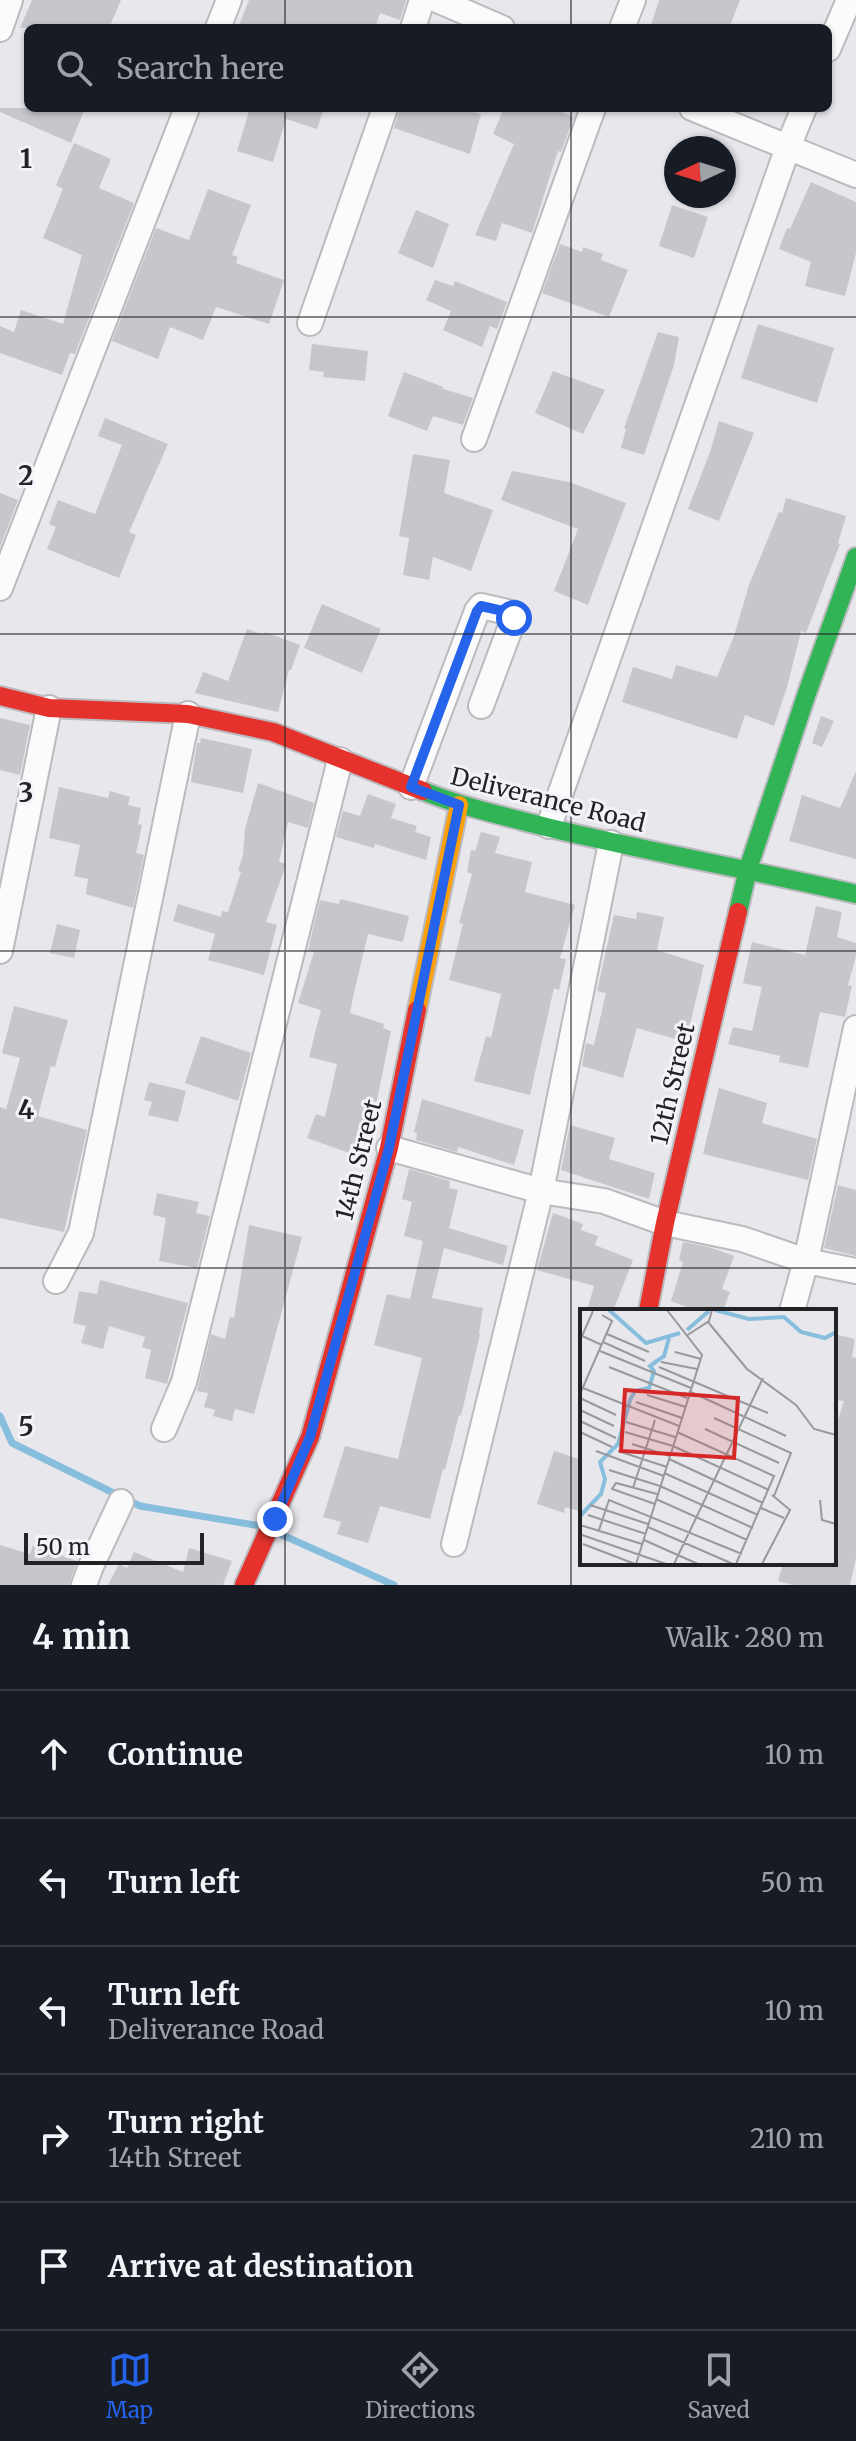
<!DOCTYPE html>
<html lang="en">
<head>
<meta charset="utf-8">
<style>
	:root { --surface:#171b24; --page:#20242c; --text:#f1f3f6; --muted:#9ea1a6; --line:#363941; --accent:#2563eb }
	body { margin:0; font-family:Merriweather,serif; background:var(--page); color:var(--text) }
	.compass { position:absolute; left:664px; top:136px; width:72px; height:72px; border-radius:50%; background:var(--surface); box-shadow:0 2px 6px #0004; rotate:266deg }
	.scale { position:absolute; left:24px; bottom:20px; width:180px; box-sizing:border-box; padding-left:8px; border:4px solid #232326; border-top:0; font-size:22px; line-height:28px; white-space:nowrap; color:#232326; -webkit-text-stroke:6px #f3f3fa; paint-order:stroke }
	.stop { position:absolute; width:24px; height:24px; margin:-18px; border:6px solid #2563eb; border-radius:50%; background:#fff }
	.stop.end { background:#2563eb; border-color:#fff; box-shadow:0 2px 8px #0008 }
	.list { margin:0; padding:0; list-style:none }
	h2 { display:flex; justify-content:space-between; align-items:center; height:104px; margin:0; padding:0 32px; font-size:34px }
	h2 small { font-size:26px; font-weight:400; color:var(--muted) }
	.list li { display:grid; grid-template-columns:52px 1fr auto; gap:24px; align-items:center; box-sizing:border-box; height:128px; padding:0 32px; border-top:2px solid var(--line) }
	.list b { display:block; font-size:30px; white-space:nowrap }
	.list p { margin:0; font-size:26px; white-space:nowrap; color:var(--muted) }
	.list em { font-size:26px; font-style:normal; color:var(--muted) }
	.icon { flex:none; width:44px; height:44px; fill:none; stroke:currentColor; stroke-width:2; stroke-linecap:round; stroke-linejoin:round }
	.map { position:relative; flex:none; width:856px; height:1585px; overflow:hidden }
	.search { position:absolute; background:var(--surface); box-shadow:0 2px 6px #0004; left:24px; right:24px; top:24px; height:88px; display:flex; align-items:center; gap:20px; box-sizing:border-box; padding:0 28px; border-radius:12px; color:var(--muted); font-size:30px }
	.sheet { height:744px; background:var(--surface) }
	nav { display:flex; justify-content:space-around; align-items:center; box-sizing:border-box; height:112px; border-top:2px solid var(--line); background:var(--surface); font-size:22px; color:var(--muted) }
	nav a { display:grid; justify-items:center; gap:4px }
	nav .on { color:var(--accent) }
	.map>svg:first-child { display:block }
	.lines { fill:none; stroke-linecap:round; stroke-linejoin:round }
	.stream { stroke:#88bedd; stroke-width:7 }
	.building { fill:#c7c7cb }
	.street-casing { stroke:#bbbbbf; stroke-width:28 }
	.fast-casing { stroke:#bbbbbf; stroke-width:22 }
	.slow-casing { stroke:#bbbbbf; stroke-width:22 }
	.jam-casing { stroke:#bbbbbf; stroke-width:22 }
	.street { stroke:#fbfbfc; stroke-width:24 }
	.fast { stroke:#30b455; stroke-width:18 }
	.slow { stroke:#ff9f0a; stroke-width:18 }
	.jam { stroke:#e5322d; stroke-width:18 }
	.route { stroke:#2563eb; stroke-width:10 }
	.grid { fill:none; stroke:#232326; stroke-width:2; stroke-opacity:0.55 }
	.labels { text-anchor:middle; stroke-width:6; stroke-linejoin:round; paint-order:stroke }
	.street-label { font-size:24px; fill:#232326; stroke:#f3f3fa }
	.inset-river { fill:none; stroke:#88bedd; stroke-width:4 }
	.inset-road { fill:none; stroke:#99999d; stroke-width:2 }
	.view { fill:#d62828; fill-opacity:0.15; stroke:#d62828; stroke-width:4 }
	.inset-edge { fill:none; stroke:#232326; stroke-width:4 }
	.grid-label { font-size:26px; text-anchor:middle; font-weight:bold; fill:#232326; stroke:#f3f3fa; stroke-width:6; stroke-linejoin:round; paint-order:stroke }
</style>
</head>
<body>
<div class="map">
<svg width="856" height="1585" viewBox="0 0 856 1585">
	<rect width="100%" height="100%" fill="#e7e7ec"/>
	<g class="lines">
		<!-- stream -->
		<path class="stream" d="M0,1416L12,1443L140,1506L261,1526
			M280,1534L394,1585"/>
	</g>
	<!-- building -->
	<path class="building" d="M32,0H121L109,28H20Z
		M249,0H406L400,20L380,13L375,28H238Z
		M659,0H740L729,28H650Z
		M0,108H85L71,143L0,112Z
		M250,108H324L317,129L286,119L273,162L237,151Z
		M400,108H460L481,114L470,154L394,128Z
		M504,108H551L574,117L561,152L558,151L532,233L502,223L496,241L475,235L514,144L493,134Z
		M74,143L111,159L99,188L134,203L75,354L70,353L62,375L0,353V326L14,332L21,310L63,324L82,255L43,238L63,189L56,185Z
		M811,182L856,202V253L845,296L805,286L811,262L779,249L787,228L790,229Z
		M208,189L251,205L232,255L238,257L236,263L284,280L269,324L216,307L203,340L170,327L158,359L112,341L156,228L189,240Z
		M672,205L708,217L694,258L659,246Z
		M416,210L449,224L433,268L398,253Z
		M560,244L582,252L583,247L603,254L601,260L628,270L609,317L542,293Z
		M435,280L453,286L455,281L507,302L497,329L490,326L482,347L443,330L451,311L426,300Z
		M758,324L834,348L817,403L741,378Z
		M658,332L679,337L674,365L644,455L621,448L626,429L624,428Z
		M312,344L368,351L365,381L323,377L324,372L309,370Z
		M553,371L605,390L583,434L535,413Z
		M404,372L443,387V389L473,398L463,425L433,416L427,431L388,416Z
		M105,418L168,444L129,532L136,535L119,578L47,549L56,527L49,524L58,500L95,514L122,445L98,436Z
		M719,421L754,433L719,521L688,509L710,452Z
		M413,454L450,460L444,493L493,510L471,571L433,557L429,580L403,575L409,538L399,536Z
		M512,471L569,482L626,503L588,605L554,591L578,529L501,500Z
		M0,493L18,500L0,547Z
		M786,498L846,516L838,543L840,544L806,633L801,631L787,687L774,726L745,715L737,739L622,702L633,667L672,679L676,665L717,677L734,636L749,585L779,512L782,513Z
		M322,604L381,629L362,673L304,648Z
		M247,629L264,635L265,632L300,645L291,670H289L278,712L195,693L203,672L228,681Z
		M821,716L834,721L822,747L812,743Z
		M0,718L30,725L20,775L0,770Z
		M201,738L252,749L243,793L191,782L197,743H200Z
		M856,771V859L789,841L802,795L840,808Z
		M258,783L314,803L308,828L288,822L279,862L286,864L266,922L277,925L264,975L208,960L215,934L173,921L178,904L221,917L222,911L228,912L241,872L238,871L243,855L245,829Z
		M59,787L108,798L110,791L130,797L128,805L141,808L138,824L142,825L136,853L144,855L133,908L86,894L88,879L74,876L80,845L49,838Z
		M368,794L396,804L391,818L417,826L415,832L431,837L426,860L375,844L374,848L336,837L343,811L360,816Z
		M481,832L500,837L495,853L532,862L525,892L575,905L560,958L566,959L559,990L554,988L530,1095L474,1081L486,1036L491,1038L501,994L449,980L463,924L459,923L472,874L467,872L471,850L475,851Z
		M340,899L409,916L403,942L368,934L353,997L350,1013L384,1024L383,1028L391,1031L372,1125L365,1124L355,1155L307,1138L316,1114L325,1117L337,1064L309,1057L321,1010L298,1003L314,952L308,950L320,900L339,904Z
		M816,906L842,912L837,937L856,943V956L848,985L852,986L845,1017L820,1012L808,1068L779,1062L780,1056L728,1044L733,1027L752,1031L762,987L743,983L752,942L805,955Z
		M637,912L664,917L657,950L704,965L686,1042L637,1028L623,1078L582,1066L586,1043L594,1045L606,993L597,991L614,915L636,919Z
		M57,924L80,930L74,958L50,953Z
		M14,1006L68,1020L55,1067L51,1066L38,1116L87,1130L64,1232L0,1218V1107L6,1109L20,1058L2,1053Z
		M201,1036L251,1053L238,1101L185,1083Z
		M149,1082L186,1091L178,1122L148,1115L152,1102L144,1100Z
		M719,1088L767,1103L762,1123L817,1139L808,1180L703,1154Z
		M422,1099L524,1130L514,1165L458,1147L457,1152L416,1140L417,1133L414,1132Z
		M570,1125L615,1138L609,1159L655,1173L649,1199L561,1170Z
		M409,1169L450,1181L449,1188L458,1190L449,1228L508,1246L503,1265L444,1248L432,1298L483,1308L479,1333L480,1334L461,1416L459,1415L445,1470L443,1469L430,1519L380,1506L368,1543L337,1534L341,1522L323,1517L345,1446L398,1459L422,1358L374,1345L387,1294L410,1299L423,1241L404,1236L412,1202L402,1199Z
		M838,1185L856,1190V1256L824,1248Z
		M157,1193L199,1202L196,1213L210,1216L197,1268L159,1261L166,1218L153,1215Z
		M553,1213L583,1224L581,1230L598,1236L595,1245L633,1260L613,1311H587L594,1286L537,1270Z
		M249,1225L302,1237L254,1414L235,1409L232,1421L213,1416L215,1410L204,1407L208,1393L197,1391L211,1334L225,1339L230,1317L234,1318Z
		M683,1242L709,1247L734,1256L722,1289L730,1292L723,1311H697L671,1301L683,1262L679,1260Z
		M100,1280L188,1303L167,1384L145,1378L151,1350L142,1347L145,1337L109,1326L103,1349L81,1343L86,1326L73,1323L79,1291L97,1294Z
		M834,1334L855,1339L852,1357L856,1358V1558L850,1585H793L778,1581L783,1563H834V1432L844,1401L834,1400Z
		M554,1451L582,1460V1512L565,1507L564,1513L537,1504Z
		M0,1545L30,1554L33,1545L77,1561L69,1585H0Z
		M189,1548L232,1561L223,1585H108L119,1564L127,1568L134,1552L183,1572Z"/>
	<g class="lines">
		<!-- street casing -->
		<g class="street-casing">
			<path id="street" d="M437,0L502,28
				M218,28L229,0
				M413,28L422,0
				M622,28L633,0
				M0,29L10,0
				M828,49L849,0
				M692,108L856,175
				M310,323L385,108
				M474,439L593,108
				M0,588L187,108
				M411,787L477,611L481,606L512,613L514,618L481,706
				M549,826L788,147L804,108
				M0,951L49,708
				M389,1148L541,1191L604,1201L665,1223L742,1239L806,1261L856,1271
				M56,1281L81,1233L188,714
				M792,1311L806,1261L856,1028
				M164,1429L184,1382L340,760
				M454,1544L541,1191L611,843
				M84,1585L91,1566L121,1502"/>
		</g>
		<!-- fast casing -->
		<g class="fast-casing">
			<path id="fast" d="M423,791C463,807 504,816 546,827C649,852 753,870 856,894
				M738,912L748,869L807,693L856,557"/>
		</g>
		<!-- slow casing -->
		<g class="slow-casing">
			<path id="slow" d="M417,1010L459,805"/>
		</g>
		<!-- jam casing -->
		<g class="jam-casing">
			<path id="jam" d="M0,696L49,708L188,714L273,732L423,791
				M648,1311L665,1223L738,912
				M244,1585L310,1437L389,1148L417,1010"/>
		</g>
		<!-- street -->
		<use href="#street" class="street"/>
		<!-- fast -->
		<use href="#fast" class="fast"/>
		<!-- slow -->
		<use href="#slow" class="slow"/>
		<!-- jam -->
		<use href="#jam" class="jam"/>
	</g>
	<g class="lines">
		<!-- route -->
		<path class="route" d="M275,1519L310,1437L389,1148L459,805L411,787L477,611L481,606L512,613L514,618"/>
	</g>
	<!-- grid -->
	<path class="grid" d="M285,0V28M571,0V28M285,108V1585M571,108V1585M0,317H856M0,634H856M0,951H856M0,1268H856"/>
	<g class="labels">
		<!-- street labels -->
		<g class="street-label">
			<text transform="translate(548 800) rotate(14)" y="8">Deliverance Road</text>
			<text transform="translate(673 1084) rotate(-77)" y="8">12th Street</text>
			<text transform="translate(359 1160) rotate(-76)" y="8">14th Street</text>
		</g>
	</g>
	<!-- overview -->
	<g transform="translate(580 1309)">
		<rect width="256" height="256" fill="#e7e7ec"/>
		<path class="inset-river" d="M29,1L66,34L100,24M135,1L169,10L204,8L221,23L245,29L256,23M107,21L129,2M0,207L21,185L25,170L20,153L38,135L50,91L55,82L69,79L74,62L70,57L84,47L89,29"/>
		<path class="inset-road" d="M13,2L2,27L22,36M128,13L167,60L216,96L234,120L256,126M27,25L69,43M106,27L129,12L132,1M23,33L65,52M20,42L111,79M95,43L121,50M81,53L117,60M29,58L107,89M79,58L188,104M3,79L99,117M109,82L206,127M0,85L32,12L22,6M67,86L106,98M0,89L36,106M56,93L102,109M0,101L34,117M134,109L211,144L194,187M0,112L36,129M46,113L95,128M125,120L199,154M0,123L32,138M45,123L93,137L189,181M97,123L194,167L156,255M52,135L90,147M16,142L84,167M38,142L87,158M89,150L183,194M29,161L80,177L173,219M84,164L178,206M53,179L75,111M76,190L167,231M240,191L242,211L256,215M75,195L32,180L36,174L77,185M10,196L68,215M181,199L204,209M8,206L66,225M0,216L62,235M68,218L153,255M19,221L29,191L162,245M2,226L86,255M64,231L118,255M3,235L55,255M56,255L122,46L87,1M94,255L183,69M182,255L210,201L192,186"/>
		<path class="view" d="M45,81L158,89L154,149L41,142Z"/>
		<rect width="256" height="256" class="inset-edge"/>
	</g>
	<g class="grid-label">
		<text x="26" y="168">1</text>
		<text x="26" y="485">2</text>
		<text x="26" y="802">3</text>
		<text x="26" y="1119">4</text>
		<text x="26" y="1436">5</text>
	</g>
</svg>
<svg class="compass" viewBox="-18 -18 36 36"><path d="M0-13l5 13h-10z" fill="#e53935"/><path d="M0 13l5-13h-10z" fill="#9ea1a6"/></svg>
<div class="scale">50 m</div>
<div class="stop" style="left:514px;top:618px"></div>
<div class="stop end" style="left:275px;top:1519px"></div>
<div class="search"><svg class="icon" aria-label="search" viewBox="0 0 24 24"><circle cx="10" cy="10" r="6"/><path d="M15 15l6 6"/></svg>Search here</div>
</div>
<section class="sheet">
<h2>4 min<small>Walk · 280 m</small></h2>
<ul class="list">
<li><svg class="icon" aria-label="ahead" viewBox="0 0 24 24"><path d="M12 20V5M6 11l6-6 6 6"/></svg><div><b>Continue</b></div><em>10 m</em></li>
<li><svg class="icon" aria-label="left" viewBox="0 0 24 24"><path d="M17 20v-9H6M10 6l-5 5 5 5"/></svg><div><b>Turn left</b></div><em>50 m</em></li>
<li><svg class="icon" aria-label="left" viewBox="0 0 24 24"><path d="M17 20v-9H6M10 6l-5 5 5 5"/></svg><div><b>Turn left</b><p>Deliverance Road</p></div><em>10 m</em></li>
<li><svg class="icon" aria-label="right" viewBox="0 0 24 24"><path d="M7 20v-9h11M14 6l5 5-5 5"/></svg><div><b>Turn right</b><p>14th Street</p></div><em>210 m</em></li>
<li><svg class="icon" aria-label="arrive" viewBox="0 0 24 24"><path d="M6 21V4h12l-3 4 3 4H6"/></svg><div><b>Arrive at destination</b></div></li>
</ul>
</section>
<nav>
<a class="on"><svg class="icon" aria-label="map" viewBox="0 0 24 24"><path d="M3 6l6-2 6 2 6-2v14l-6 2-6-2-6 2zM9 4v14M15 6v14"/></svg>Map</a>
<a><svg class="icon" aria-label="directions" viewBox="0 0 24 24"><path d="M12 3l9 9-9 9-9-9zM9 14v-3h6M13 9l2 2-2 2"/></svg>Directions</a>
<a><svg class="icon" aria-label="saved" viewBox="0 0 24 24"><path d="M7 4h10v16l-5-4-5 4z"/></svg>Saved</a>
</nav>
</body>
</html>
